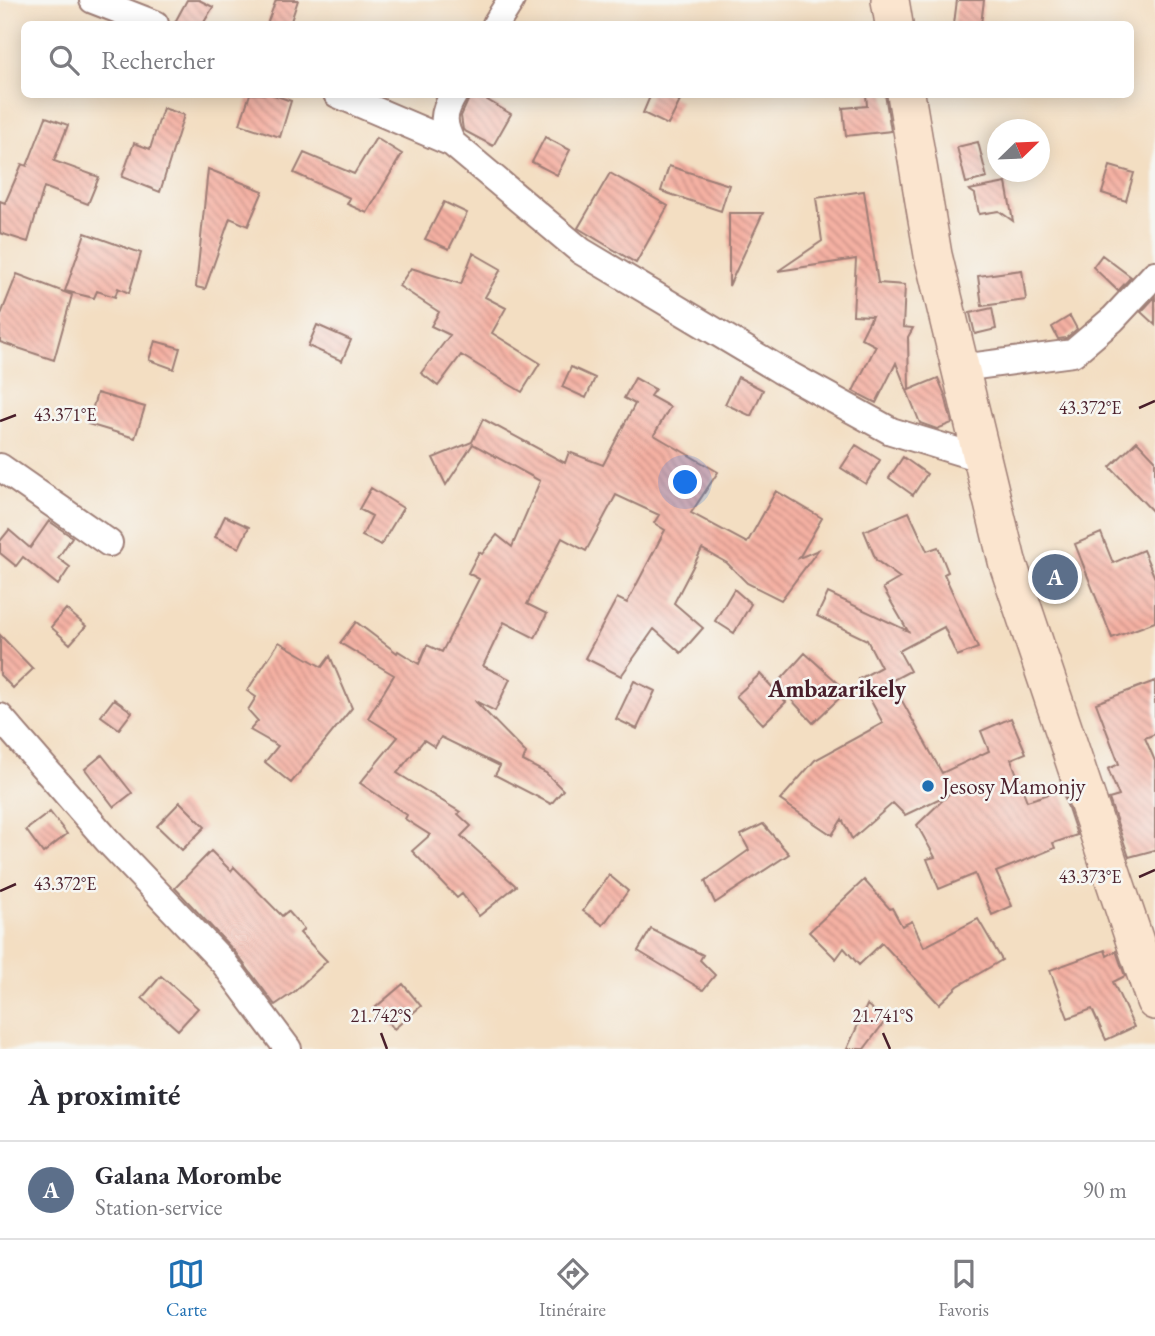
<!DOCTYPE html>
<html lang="fr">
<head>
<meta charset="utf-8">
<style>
	:root { --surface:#fff; --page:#f2f2f3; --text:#2b2b33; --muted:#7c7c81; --line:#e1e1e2; --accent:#1f6fb2 }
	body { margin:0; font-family:"EB Garamond",serif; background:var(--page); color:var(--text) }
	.compass { position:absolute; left:987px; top:119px; width:63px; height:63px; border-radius:50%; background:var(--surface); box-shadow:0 4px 18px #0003; rotate:67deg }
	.you { position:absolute; left:686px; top:483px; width:24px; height:24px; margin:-18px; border:5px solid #fff; border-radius:50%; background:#1a73e8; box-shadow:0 0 0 10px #1a73e833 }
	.badge { display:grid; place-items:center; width:46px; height:46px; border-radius:50%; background:var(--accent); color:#fff; font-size:23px; font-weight:700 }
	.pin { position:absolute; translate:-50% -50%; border:4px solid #fff; box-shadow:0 2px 7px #0006 }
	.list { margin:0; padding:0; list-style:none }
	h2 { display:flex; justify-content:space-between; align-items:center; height:91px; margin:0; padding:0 28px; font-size:30px }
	h2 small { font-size:23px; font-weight:400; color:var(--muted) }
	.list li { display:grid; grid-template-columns:46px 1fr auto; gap:21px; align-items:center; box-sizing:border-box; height:98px; padding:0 28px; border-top:2px solid var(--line) }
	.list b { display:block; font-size:26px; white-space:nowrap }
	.list p { margin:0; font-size:23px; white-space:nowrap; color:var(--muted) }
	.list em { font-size:23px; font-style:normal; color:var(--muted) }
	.icon { flex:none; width:38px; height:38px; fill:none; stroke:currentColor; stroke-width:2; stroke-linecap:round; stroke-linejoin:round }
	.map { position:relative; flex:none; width:1155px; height:1049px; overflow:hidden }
	.search { position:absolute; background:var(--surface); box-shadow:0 4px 18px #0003; left:21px; right:21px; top:21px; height:77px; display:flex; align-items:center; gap:18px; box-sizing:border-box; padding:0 24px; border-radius:10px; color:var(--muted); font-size:26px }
	.sheet { height:189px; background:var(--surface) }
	nav { display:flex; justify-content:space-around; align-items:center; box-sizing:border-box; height:98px; border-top:2px solid var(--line); background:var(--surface); font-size:19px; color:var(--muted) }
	nav a { display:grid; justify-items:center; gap:4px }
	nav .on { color:var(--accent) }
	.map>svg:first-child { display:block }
	.building { fill:url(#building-back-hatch) }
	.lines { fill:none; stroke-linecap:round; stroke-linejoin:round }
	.street-casing { stroke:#9e7e76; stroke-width:30 }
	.secondary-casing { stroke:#9e7e76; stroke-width:40 }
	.street { stroke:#fff; stroke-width:26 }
	.secondary { stroke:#fbe5cf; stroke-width:37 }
	.ticks { fill:none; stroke:#4a1f2b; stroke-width:2.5 }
	.poi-dot { fill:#1f6fb2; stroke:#f6f6f2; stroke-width:2.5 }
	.labels { text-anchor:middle; stroke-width:5; stroke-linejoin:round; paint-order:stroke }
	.poi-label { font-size:23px; fill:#4a1f2b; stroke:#f6f6f2; text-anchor:start }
	.neighbourhood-label { font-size:24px; font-weight:bold; fill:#4a1f2b; stroke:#f6f6f2 }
	.ticks-label { font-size:18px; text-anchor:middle; fill:#4a1f2b; stroke:#f6f6f2; stroke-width:5; stroke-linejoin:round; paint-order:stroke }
</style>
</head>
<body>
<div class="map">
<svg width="1155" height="1049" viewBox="0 0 1155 1049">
	<defs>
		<pattern id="building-back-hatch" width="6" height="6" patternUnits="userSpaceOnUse" patternTransform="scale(1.75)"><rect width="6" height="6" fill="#f5b1a3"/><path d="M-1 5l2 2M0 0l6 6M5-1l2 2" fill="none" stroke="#c88f85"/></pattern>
	</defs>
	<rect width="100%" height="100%" fill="#f6f6f2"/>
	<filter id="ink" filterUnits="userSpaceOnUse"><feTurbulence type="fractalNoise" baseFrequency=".0143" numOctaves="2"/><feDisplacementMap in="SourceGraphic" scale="14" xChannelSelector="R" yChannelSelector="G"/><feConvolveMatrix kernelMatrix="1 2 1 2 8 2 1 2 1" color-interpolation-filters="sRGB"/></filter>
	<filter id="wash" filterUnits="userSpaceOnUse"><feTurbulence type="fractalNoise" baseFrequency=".00686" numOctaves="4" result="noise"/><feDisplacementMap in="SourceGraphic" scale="28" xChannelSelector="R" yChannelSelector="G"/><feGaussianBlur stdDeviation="1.57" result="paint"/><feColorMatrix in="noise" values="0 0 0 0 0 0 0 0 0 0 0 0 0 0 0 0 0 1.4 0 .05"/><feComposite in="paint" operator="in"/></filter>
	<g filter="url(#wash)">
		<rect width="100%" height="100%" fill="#f3dec2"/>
		<g id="blocks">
			<!-- building -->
			<path class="building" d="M187,0H199L213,7L203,24H174Z
				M276,0H298L290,24H267Z
				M957,0H984L981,24H954Z
				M250,94H271L291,101L280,137L240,124Z
				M471,94H477L511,114L493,146L463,130L461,116Z
				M651,94H667L680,101L668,125L643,113Z
				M866,94H885L891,131L846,136L843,108L867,106Z
				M163,108L184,115L160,192L122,177L134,143L150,149Z
				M46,117L68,125L54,161L99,177L88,204L44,187L28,242L0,233V201L5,203L22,164L27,166Z
				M545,137L570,150L557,175L532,162Z
				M376,138L402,154L367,213L347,204L350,198L294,173L304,153L354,174Z
				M978,142L987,178L966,183L957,147Z
				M669,166L729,185L721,211L661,191Z
				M1110,166L1134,173L1126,201L1102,193Z
				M208,169L263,191L248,226L230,218L205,289L196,287Z
				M610,173L668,206L636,263L578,228Z
				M1006,183L1013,221L999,211L979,214L975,194L969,190Z
				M864,191L878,283L905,285L903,327L913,328L908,337L909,390L938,378L945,395L952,423L937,429L920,423L896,363L876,403L853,391L876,346L861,338L872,316L853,315L856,259L778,271L822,241L816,198Z
				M444,202L467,213L449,249L425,239Z
				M729,213H763L729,286Z
				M85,233L141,253L129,293L118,288L115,297L97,291L94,298L65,291Z
				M473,253L501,269L485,297L506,308L492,333L540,363L522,392L461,355L438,386L421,373L450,335L431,326L439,312L399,286L411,268L461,284Z
				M1102,255L1131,277L1118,291L1093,267Z
				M1022,270L1026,300L982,306L978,276Z
				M17,274L72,295L54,360L0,342V317Z
				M1155,297V325L1141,312Z
				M992,308L996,329L975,334L970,313Z
				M1070,316L1077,329L1066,338L1058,339L1052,327Z
				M317,325L351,340L342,361L308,346Z
				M155,341L180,348L174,369L149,360Z
				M571,367L595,378L586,398L562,387Z
				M738,377L763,390L751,416L725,404Z
				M635,378L655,389L650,396L670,407L654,435L718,472L691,513L747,543L776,491L822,518L799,558L818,550L781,600L747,583L727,563L702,549L674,603L703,628L681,653L654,629L621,676L585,658L617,598L627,603L665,530L654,523L659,515L616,495L586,551L562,538L527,604L547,614L535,638L504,622L483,666L510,679L495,711L475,701L526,753L523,761L546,773L563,790L551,804L495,775L500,766L441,737L435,747L424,740L397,773L460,812L458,814L471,826L461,836L516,886L479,916L462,894L457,898L412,851L430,835L405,819L407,815L360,783L398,737L368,718L394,675L340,643L356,622L397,653L398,651L419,664L427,645L442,652L479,579L468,573L479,552L482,554L497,535L512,547L540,481L473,444L446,485L433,458L472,442L483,419L565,463L569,452L603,465L635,404L624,398Z
				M97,393L145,407L135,438L88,424Z
				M1137,441L1155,460V514L1110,467Z
				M856,445L880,460L866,484L841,468Z
				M903,457L927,474L913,495L889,478Z
				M371,488L403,508L381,545L362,536L372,516L359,509Z
				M909,512L927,551L938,547L948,572L944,574L978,648L957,656L944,627L899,651L910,671L891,681L942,773L989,751L981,731L1011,718L1026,753L1011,759L1027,801L1062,790L1077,835L1053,843L1055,848L996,872L1012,906L992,915L975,874L939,889L927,859L935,857L917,825L949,794L905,815L893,803L852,839L842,819L832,835L780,800L815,760L883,723L859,679L881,667L867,640L817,616L828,593L908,631L883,588L900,578L876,560L864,531Z
				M225,516L249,527L239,548L215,537Z
				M49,521L72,537L58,558L70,567L58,585L23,557L16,566L0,553V541L9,530L30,548Z
				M1101,533L1113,563L1143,550L1155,578V622L1112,638L1075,544Z
				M734,589L751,604L734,633L715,621Z
				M66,609L86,626L70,644L51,627Z
				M0,635L33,669L13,688L0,675Z
				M279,642L322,667L330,656L352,708L291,783L265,762L278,746L250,730L258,721L248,710L256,697L247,691Z
				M805,653L847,691L813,723L777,684Z
				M760,674L786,702L763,724L736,696Z
				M634,681L655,691L637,729L616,719Z
				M1155,681V734L1145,738L1155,761V850L1129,857L1109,799L1119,796L1108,769L1119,764L1096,703Z
				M114,699L132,712L119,729L101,716Z
				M102,755L132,793L114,807L85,769Z
				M180,802L205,827L182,850L157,826Z
				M50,812L67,834L43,853L26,830Z
				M763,824L789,854L715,903L705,881L749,850L741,835Z
				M211,851L231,871L234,867L282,916L288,911L304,929L300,933L327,961L294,992L275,1005L235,952L175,888Z
				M609,875L628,891L603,925L583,911Z
				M864,880L890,909L892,908L902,926L912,921L924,947L978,919L1002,960L958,986L939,1004L882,943L859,965L844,948L836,959L809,932Z
				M651,929L703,955L700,960L715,975L703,990L638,951Z
				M1105,950L1107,956L1116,951L1125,976L1113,982L1134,1027L1106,1040L1092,1009L1068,1018L1050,970Z
				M161,976L198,1008L178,1030L142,998Z
				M403,984L421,1006L394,1029L376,1007Z
				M867,1005L886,1020L864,1049H847Z"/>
		</g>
	</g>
	<g filter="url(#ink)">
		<use href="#blocks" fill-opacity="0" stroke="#9e7e76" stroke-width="2"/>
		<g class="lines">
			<!-- street casing -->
			<g class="street-casing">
				<path id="street" d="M93,0L155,24
					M496,24L511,0
					M337,94L452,143
					M454,94C442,114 442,123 452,143L581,251L780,370L891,431L983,459
					M961,368L1073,353L1113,319L1155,274
					M0,467L109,543
					M0,717L107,840L224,963L288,1049"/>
			</g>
			<!-- secondary casing -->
			<g class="secondary-casing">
				<path id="secondary" d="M890,0L894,24
					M906,94L933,255L1007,561L1155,1001"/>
			</g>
			<!-- street -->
			<use href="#street" class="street"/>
			<!-- secondary -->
			<use href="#secondary" class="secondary"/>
		</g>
	</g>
	<!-- ticks -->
	<path class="ticks" d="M1139,408L1155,401M0,421L16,415M1139,877L1155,870M0,891L16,884M381,1033L387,1049M883,1033L890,1049"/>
	<!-- markers -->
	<circle class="poi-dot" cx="928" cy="786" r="7"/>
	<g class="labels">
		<!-- poi labels -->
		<g class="poi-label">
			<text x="942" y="794">Jesosy Mamonjy</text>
		</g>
		<!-- neighbourhood labels -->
		<g class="neighbourhood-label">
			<text x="837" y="697">Ambazarikely</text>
		</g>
	</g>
	<g class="ticks-label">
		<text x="1090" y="414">43.372°E</text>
		<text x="65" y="421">43.371°E</text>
		<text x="1090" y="883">43.373°E</text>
		<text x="65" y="890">43.372°E</text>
		<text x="381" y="1022">21.742°S</text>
		<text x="883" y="1022">21.741°S</text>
	</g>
</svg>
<svg class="compass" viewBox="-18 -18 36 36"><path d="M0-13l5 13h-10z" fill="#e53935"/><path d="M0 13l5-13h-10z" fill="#7c7c81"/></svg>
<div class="you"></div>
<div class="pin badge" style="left:1055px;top:577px;background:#5c6f8a">A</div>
<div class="search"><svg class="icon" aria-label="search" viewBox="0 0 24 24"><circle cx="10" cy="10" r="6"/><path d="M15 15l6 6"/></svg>Rechercher</div>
</div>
<section class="sheet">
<h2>À proximité<small></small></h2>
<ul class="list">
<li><span class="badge" style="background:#5c6f8a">A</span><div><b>Galana Morombe</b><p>Station-service</p></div><em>90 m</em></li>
</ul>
</section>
<nav>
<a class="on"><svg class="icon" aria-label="map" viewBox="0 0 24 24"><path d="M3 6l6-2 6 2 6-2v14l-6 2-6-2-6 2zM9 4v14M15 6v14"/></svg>Carte</a>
<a><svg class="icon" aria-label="directions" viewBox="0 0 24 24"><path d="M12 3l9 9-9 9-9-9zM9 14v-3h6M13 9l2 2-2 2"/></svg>Itinéraire</a>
<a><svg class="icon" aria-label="saved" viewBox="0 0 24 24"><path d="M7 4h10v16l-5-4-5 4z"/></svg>Favoris</a>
</nav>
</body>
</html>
